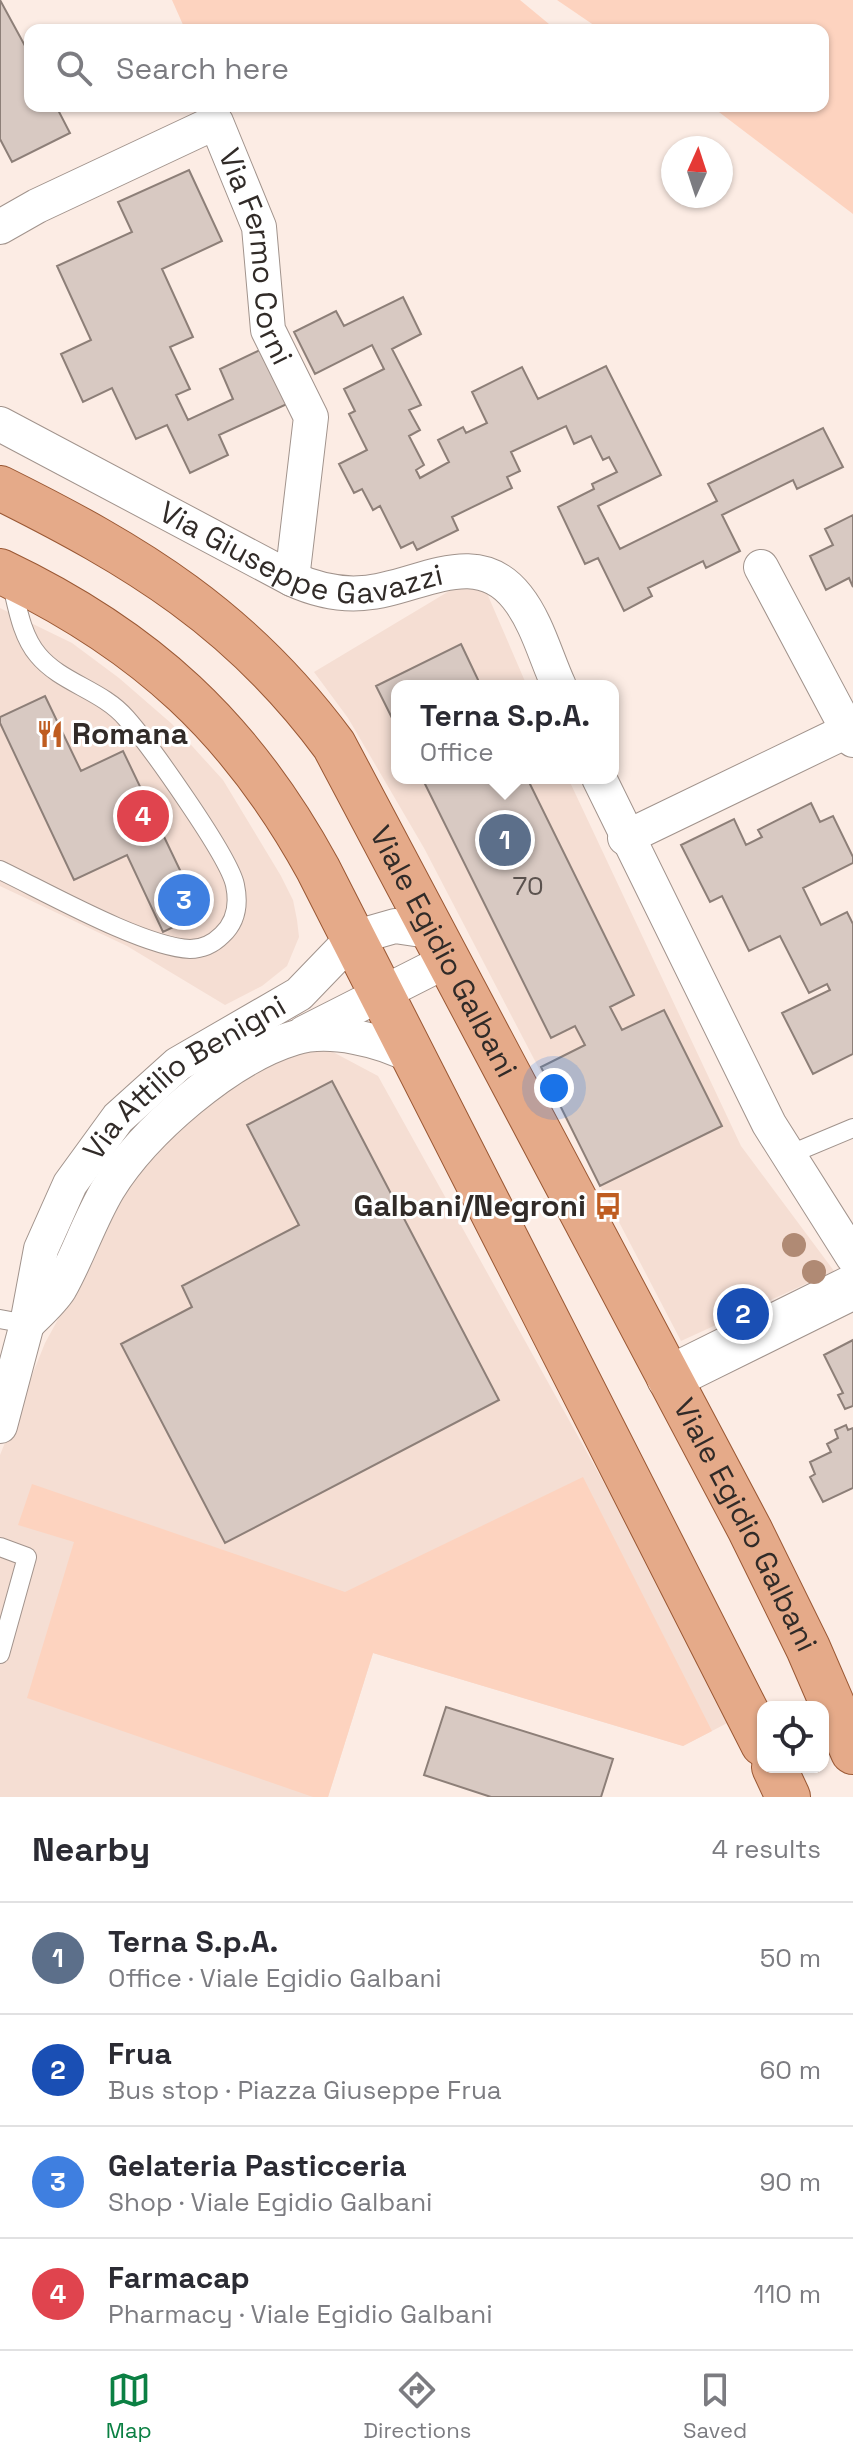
<!DOCTYPE html>
<html lang="en">
<head>
<meta charset="utf-8">
<style>
	:root { --surface:#fff; --page:#f2f2f3; --text:#2b2b33; --muted:#7c7c81; --line:#e1e1e2; --accent:#0b8043 }
	body { margin:0; font-family:"Space Grotesk",sans-serif; background:var(--page); color:var(--text) }
	.controls { position:absolute; right:24px; bottom:24px; display:grid; overflow:hidden; border-radius:16px; box-shadow:0 2px 6px #0004 }
	.controls button { width:72px; height:72px; display:grid; place-items:center; padding:0; border:0; border-bottom:2px solid var(--line); background:var(--surface); color:var(--text); font:40px sans-serif }
	.compass { position:absolute; left:661px; top:136px; width:72px; height:72px; border-radius:50%; background:var(--surface); box-shadow:0 2px 6px #0004; rotate:3deg }
	.you { position:absolute; left:554px; top:1088px; width:28px; height:28px; margin:-20px; border:6px solid #fff; border-radius:50%; background:#1a73e8; box-shadow:0 0 0 12px #1a73e833 }
	.badge { display:grid; place-items:center; width:52px; height:52px; border-radius:50%; background:var(--accent); color:#fff; font-size:26px; font-weight:700 }
	.pin { position:absolute; translate:-50% -50%; border:4px solid #fff; box-shadow:0 2px 8px #0006 }
	.popup { position:absolute; left:391px; top:680px; width:228px; height:104px; box-sizing:border-box; display:grid; place-content:center; border-radius:16px; background:var(--surface); filter:drop-shadow(0 2px 6px #0005); font-size:26px; white-space:nowrap; color:var(--muted) }
	.popup b { font-size:30px; color:var(--text) }
	.popup::after { content:''; position:absolute; left:50%; top:100%; margin-left:-16px; border:16px solid transparent; border-top-color:var(--surface) }
	.list { margin:0; padding:0; list-style:none }
	h2 { display:flex; justify-content:space-between; align-items:center; height:104px; margin:0; padding:0 32px; font-size:34px }
	h2 small { font-size:26px; font-weight:400; color:var(--muted) }
	.list li { display:grid; grid-template-columns:52px 1fr auto; gap:24px; align-items:center; box-sizing:border-box; height:112px; padding:0 32px; border-top:2px solid var(--line) }
	.list b { display:block; font-size:30px; white-space:nowrap }
	.list p { margin:0; font-size:26px; white-space:nowrap; color:var(--muted) }
	.list em { font-size:26px; font-style:normal; color:var(--muted) }
	.icon { flex:none; width:44px; height:44px; fill:none; stroke:currentColor; stroke-width:2; stroke-linecap:round; stroke-linejoin:round }
	.map { position:relative; flex:none; width:853px; height:1797px; overflow:hidden }
	.search { position:absolute; background:var(--surface); box-shadow:0 2px 6px #0004; left:24px; right:24px; top:24px; height:88px; display:flex; align-items:center; gap:20px; box-sizing:border-box; padding:0 28px; border-radius:16px; color:var(--muted); font-size:30px }
	.sheet { height:552px; background:var(--surface) }
	nav { display:flex; justify-content:space-around; align-items:center; box-sizing:border-box; height:112px; border-top:2px solid var(--line); background:var(--surface); font-size:22px; color:var(--muted) }
	nav a { display:grid; justify-items:center; gap:4px }
	nav .on { color:var(--accent) }
	.map>svg:first-child { display:block }
	.built { fill:#f5ded3 }
	.green { fill:#fdd3bf }
	.building { fill:#d8c9c2; stroke:#8d7f78; stroke-width:2 }
	.lines { fill:none; stroke-linecap:round; stroke-linejoin:round }
	.service-casing { stroke:#a1938c; stroke-width:20 }
	.minor-casing { stroke:#a1938c; stroke-width:36 }
	.tertiary-casing { stroke:#a1938c; stroke-width:46 }
	.primary-casing { stroke:#9a5834; stroke-width:46 }
	.service { stroke:#fff; stroke-width:18 }
	.minor { stroke:#fff; stroke-width:34 }
	.tertiary { stroke:#fff; stroke-width:44 }
	.primary { stroke:#e5aa89; stroke-width:44 }
	.tree { fill:#b08a74 }
	.labels { text-anchor:middle; stroke-width:6; stroke-linejoin:round; paint-order:stroke }
	.number-label { font-size:26px; fill:#5b524e }
	.street-label { font-size:30px; fill:#312b28; stroke:#fff }
	.poi-label { font-size:30px; font-weight:bold; fill:#312b28; stroke:#fff; text-anchor:start }
</style>
</head>
<body>
<div class="map">
<svg width="853" height="1797" viewBox="0 0 853 1797">
	<rect width="100%" height="100%" fill="#fcece4"/>
	<!-- built -->
	<path class="built" d="M466,581L486,591L527,686H397V778H568L741,1146L834,1271L681,1341L424,848L348,718L314,672Z
		M0,608L72,643L119,678L172,724L223,780L281,876L293,900L297,920L299,937L287,966L262,986L225,1005L127,946L0,886Z
		M288,1051H331L378,1076L735,1719L683,1746L373,1653L328,1797H0V1455L45,1343L67,1303L100,1225L169,1130Z"/>
	<!-- green -->
	<path class="green" d="M172,0H520L555,29L191,30L184,27Z
		M557,0H853V214L711,106H823V30H601Z
		M583,1477L712,1731L683,1746L373,1653L328,1797H313L27,1698L74,1542L18,1525L32,1484L345,1592Z"/>
	<!-- building -->
	<path class="building" d="M0,0L30,55V106H56L70,133L12,162L0,139Z
		M189,170L222,241L162,269L193,337L170,347L190,389L176,395L188,420L233,399L220,369L262,349L287,404L219,435L228,455L190,473L167,425L136,439L112,388L83,402L61,354L91,340L57,266L132,232L118,202Z
		M403,297L421,334L392,349L421,405L409,410L420,430L409,436L424,465L416,470L420,478L449,462L438,440L463,427L466,433L487,423L472,392L522,367L538,399L606,366L661,475L598,506L620,549L717,501L708,484L823,428L843,467L797,489L793,480L722,515L740,551L706,568L703,561L648,588L652,596L624,611L598,558L585,564L558,507L594,489L592,484L617,472L609,457L603,460L591,436L574,444L566,426L511,452L520,471L507,477L512,488L452,517L458,530L417,550L413,542L401,548L380,506L373,510L362,489L354,493L339,464L367,450L349,414L355,411L344,389L384,369L372,345L315,374L294,332L336,311L344,326Z
		M853,515V587L849,578L826,590L810,556L833,545L825,529Z
		M461,644L481,686H397V728L376,686Z
		M45,696L81,771L123,751L201,914L163,932L127,855L74,880L0,723V717Z
		M422,778H527L634,995L610,1007L622,1030L664,1010L722,1126L600,1186L541,1067L585,1045L575,1026L551,1038Z
		M811,803L820,822L833,816L853,857V863L803,888L821,925L847,912L853,924V1054L813,1074L782,1013L830,990L827,984L809,993L780,936L749,951L722,896L710,902L681,845L734,819L746,845L762,837L758,830Z
		M332,1081L499,1400L225,1543L121,1344L192,1307L182,1286L299,1225L247,1125Z
		M853,1340V1406L845,1409L838,1395L843,1393L824,1355Z
		M846,1425L848,1430L853,1428V1488L823,1502L810,1477L815,1474L810,1462L831,1452L827,1444L838,1438L835,1430Z
		M446,1707L613,1759L601,1797H491L424,1775Z"/>
	<g class="lines">
		<!-- service casing -->
		<g class="service-casing">
			<path id="service" d="M0,870C46,892 143,947 190,949C203,949 213,944 222,935C236,922 239,904 235,885C229,856 149,744 126,718C102,690 61,683 38,655C21,635 17,605 11,581
				M786,1156L853,1128
				M0,1319L27,1324
				M0,1547L27,1557L0,1654"/>
		</g>
		<!-- minor casing -->
		<g class="minor-casing">
			<g id="minor">
				<path id="s1" d="M0,227L37,206L216,122L259,227L268,330L311,417L292,579"/>
				<path id="s2" d="M0,424L292,579C314,589 338,595 363,593C416,590 475,543 517,597C537,622 546,658 559,686"/>
				<path d="M761,567L853,740"/>
				<path d="M599,778L769,1124L853,1257"/>
				<path d="M625,838L853,728"/>
				<path d="M304,1033L448,960"/>
				<path d="M27,1324C38,1313 52,1301 60,1288C78,1256 89,1221 108,1189C144,1131 228,1058 294,1038C329,1027 382,1040 413,1057"/>
				<path id="s3" d="M0,1426L27,1324L41,1249L70,1184L118,1118L178,1064L299,994L353,938L395,926L435,932"/>
			</g>
		</g>
		<!-- tertiary casing -->
		<g class="tertiary-casing">
			<path id="tertiary" d="M669,1378L853,1287"/>
		</g>
		<!-- primary casing -->
		<g class="primary-casing">
			<g id="primary">
				<path id="s4" d="M0,488C137,556 241,619 334,745L750,1530L808,1648L853,1752"/>
				<path d="M0,571C145,640 241,728 318,869L763,1744"/>
				<path d="M774,1767L788,1797"/>
			</g>
		</g>
		<!-- service -->
		<use href="#service" class="service"/>
		<!-- minor -->
		<use href="#minor" class="minor"/>
		<!-- tertiary -->
		<use href="#tertiary" class="tertiary"/>
		<!-- primary -->
		<use href="#primary" class="primary"/>
	</g>
	<!-- trees -->
	<g class="tree">
		<circle cx="794" cy="1245" r="12"/>
		<circle cx="814" cy="1272" r="12"/>
	</g>
	<!-- icons -->
	<defs>
		<g id="restaurant-bare" transform="scale(2.16)"><path d="M-5-6h1v4h1v-4h1v4h1v-4h1v5L-1.5 .5V6h-2V.5L-5-1ZM5-6V6H3V1.5H1.5Q1.5-4 5-6Z" fill="#bf5d21" stroke="#fff" stroke-width="2.5" paint-order="stroke"/></g>
		<g id="bus-bare" transform="scale(2.16)"><path d="M-5-6H5V4H4V6H2V4H-2V6H-4V4H-5ZM-3.5-4V0h7V-4ZM-3.5 1.2v1.5H-2V1.2ZM2 1.2v1.5H3.5V1.2Z" fill="#bf5d21" stroke="#fff" stroke-width="2.5" paint-order="stroke"/></g>
	</defs>
	<g fill-rule="evenodd">
		<use href="#restaurant-bare" x="50" y="734"/>
		<use href="#bus-bare" x="608" y="1206"/>
	</g>
	<g class="labels">
		<!-- number labels -->
		<g class="number-label">
			<text x="528" y="895">70</text>
		</g>
		<!-- street labels -->
		<g class="street-label">
			<text dy="10" stroke="none"><textPath href="#s1" startOffset="382">Via Fermo Corni</textPath></text>
			<text dy="10" stroke="none"><textPath href="#s2" startOffset="334">Via Giuseppe Gavazzi</textPath></text>
			<text dy="10" stroke="none"><textPath href="#s4" startOffset="660">Viale Egidio Galbani</textPath></text>
			<text dy="10" stroke="none"><textPath href="#s3" startOffset="412">Via Attilio Benigni</textPath></text>
			<text dy="10" stroke="none"><textPath href="#s4" startOffset="1308">Viale Egidio Galbani</textPath></text>
		</g>
		<!-- poi labels -->
		<g class="poi-label">
			<text x="72" y="744">Romana</text>
			<text x="586" y="1216" text-anchor="end">Galbani/Negroni</text>
		</g>
	</g>
</svg>
<div class="controls">
<button><svg class="icon" aria-label="locate" viewBox="0 0 24 24"><circle cx="12" cy="12" r="6"/><path d="M12 2v4M12 18v4M2 12h4M18 12h4"/></svg></button>
</div>
<svg class="compass" viewBox="-18 -18 36 36"><path d="M0-13l5 13h-10z" fill="#e53935"/><path d="M0 13l5-13h-10z" fill="#7c7c81"/></svg>
<div class="you"></div>
<div class="pin badge" style="left:505px;top:840px;background:#5c6f8a">1</div>
<div class="popup"><b>Terna S.p.A.</b>Office</div>
<div class="pin badge" style="left:743px;top:1314px;background:#1a4fb4">2</div>
<div class="pin badge" style="left:184px;top:900px;background:#3f7fe0">3</div>
<div class="pin badge" style="left:143px;top:816px;background:#e0444e">4</div>
<div class="search"><svg class="icon" aria-label="search" viewBox="0 0 24 24"><circle cx="10" cy="10" r="6"/><path d="M15 15l6 6"/></svg>Search here</div>
</div>
<section class="sheet">
<h2>Nearby<small>4 results</small></h2>
<ul class="list">
<li><span class="badge" style="background:#5c6f8a">1</span><div><b>Terna S.p.A.</b><p>Office · Viale Egidio Galbani</p></div><em>50 m</em></li>
<li><span class="badge" style="background:#1a4fb4">2</span><div><b>Frua</b><p>Bus stop · Piazza Giuseppe Frua</p></div><em>60 m</em></li>
<li><span class="badge" style="background:#3f7fe0">3</span><div><b>Gelateria Pasticceria</b><p>Shop · Viale Egidio Galbani</p></div><em>90 m</em></li>
<li><span class="badge" style="background:#e0444e">4</span><div><b>Farmacap</b><p>Pharmacy · Viale Egidio Galbani</p></div><em>110 m</em></li>
</ul>
</section>
<nav>
<a class="on"><svg class="icon" aria-label="map" viewBox="0 0 24 24"><path d="M3 6l6-2 6 2 6-2v14l-6 2-6-2-6 2zM9 4v14M15 6v14"/></svg>Map</a>
<a><svg class="icon" aria-label="directions" viewBox="0 0 24 24"><path d="M12 3l9 9-9 9-9-9zM9 14v-3h6M13 9l2 2-2 2"/></svg>Directions</a>
<a><svg class="icon" aria-label="saved" viewBox="0 0 24 24"><path d="M7 4h10v16l-5-4-5 4z"/></svg>Saved</a>
</nav>
</body>
</html>
